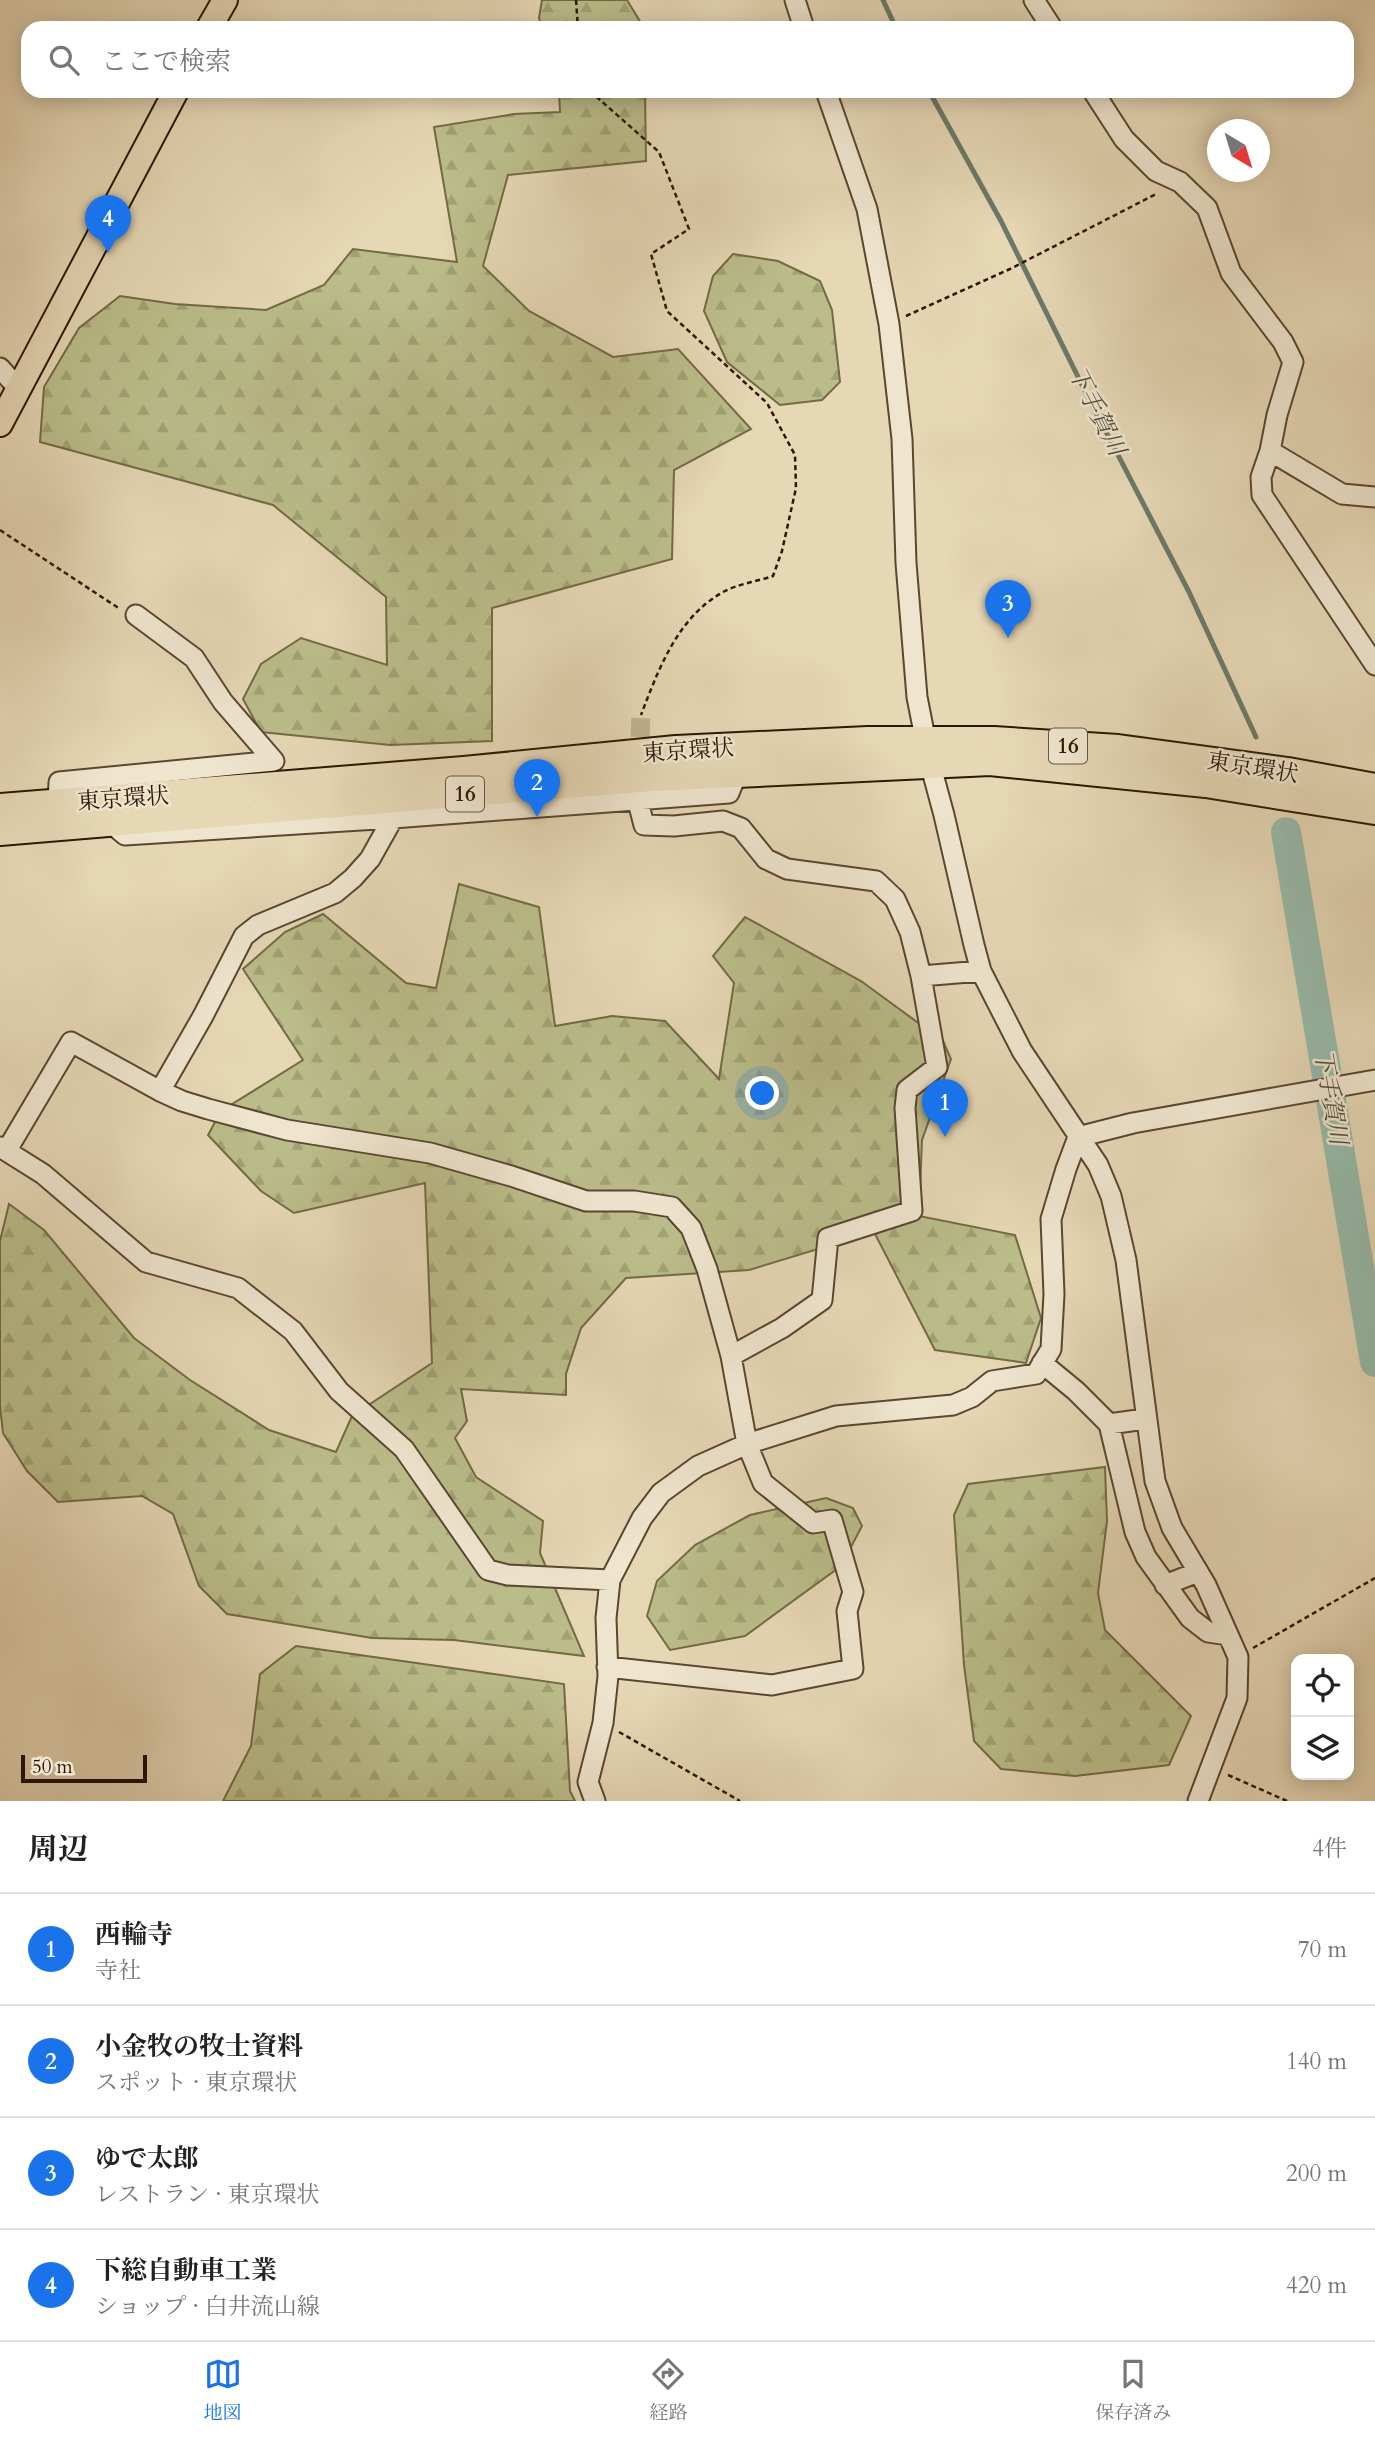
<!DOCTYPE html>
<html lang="ja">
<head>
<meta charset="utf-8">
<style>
	:root { --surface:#fff; --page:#f6f6f6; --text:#222; --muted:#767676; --line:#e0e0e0; --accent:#1a73e8 }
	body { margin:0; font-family:Cardo,"Noto Serif JP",serif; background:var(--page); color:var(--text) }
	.controls { position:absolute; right:21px; bottom:21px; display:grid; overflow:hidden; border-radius:14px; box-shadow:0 4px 18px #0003 }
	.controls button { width:63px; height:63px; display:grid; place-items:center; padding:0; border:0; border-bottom:2px solid var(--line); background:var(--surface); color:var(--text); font:35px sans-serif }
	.compass { position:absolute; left:1207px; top:119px; width:63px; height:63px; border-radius:50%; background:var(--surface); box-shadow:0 4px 18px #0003; rotate:142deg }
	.scale { position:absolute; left:21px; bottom:18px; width:126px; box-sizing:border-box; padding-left:7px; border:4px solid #2c1703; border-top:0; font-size:19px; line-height:24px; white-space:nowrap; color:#2c1703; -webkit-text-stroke:5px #efe5cf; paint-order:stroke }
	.you { position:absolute; left:763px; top:1094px; width:24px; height:24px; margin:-18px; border:5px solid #fff; border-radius:50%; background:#1a73e8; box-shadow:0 0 0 10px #1a73e833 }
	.badge { display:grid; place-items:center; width:46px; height:46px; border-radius:50%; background:var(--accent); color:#fff; font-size:23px; font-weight:700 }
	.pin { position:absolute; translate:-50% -58px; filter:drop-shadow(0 2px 4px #0008) }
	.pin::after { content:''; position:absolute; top:37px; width:24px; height:21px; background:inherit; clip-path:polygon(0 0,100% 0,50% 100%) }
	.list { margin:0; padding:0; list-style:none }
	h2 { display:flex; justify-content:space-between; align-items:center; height:91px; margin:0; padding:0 28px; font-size:30px }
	h2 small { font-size:23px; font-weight:400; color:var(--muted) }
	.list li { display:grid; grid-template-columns:46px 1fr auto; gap:21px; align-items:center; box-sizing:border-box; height:112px; padding:0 28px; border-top:2px solid var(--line) }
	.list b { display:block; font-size:26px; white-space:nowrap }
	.list p { margin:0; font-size:23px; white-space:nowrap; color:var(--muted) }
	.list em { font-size:23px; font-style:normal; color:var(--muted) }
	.icon { flex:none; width:38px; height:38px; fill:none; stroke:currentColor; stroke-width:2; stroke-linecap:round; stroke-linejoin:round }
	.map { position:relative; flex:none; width:1375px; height:1801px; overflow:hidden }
	.search { position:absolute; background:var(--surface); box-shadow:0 4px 18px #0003; left:21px; right:21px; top:21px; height:77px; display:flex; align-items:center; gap:18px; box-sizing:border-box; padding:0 24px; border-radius:21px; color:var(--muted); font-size:26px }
	.sheet { height:539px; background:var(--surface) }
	nav { display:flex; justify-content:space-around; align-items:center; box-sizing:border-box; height:98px; border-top:2px solid var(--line); background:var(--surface); font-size:19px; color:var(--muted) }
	nav a { display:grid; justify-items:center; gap:4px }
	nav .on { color:var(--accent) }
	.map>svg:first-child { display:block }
	.forest { fill:url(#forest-firs); stroke:#736a46; stroke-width:2 }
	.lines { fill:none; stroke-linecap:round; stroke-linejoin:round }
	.stream { stroke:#6c7967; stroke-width:5 }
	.river { stroke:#97baaa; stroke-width:30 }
	.minor-tunnel { stroke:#c1b191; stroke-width:19; stroke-dasharray:19 10; stroke-linecap:butt }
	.minor-casing { stroke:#5a4730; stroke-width:23 }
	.major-casing { stroke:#2c1703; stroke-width:28 }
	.highway-casing { stroke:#2c1703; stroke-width:32 }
	.path { stroke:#2c1703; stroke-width:2.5; stroke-dasharray:5 3.5; stroke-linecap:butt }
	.minor { stroke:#efe5cf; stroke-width:19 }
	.major { stroke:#e6d7b5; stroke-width:24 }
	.highway { stroke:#e6d7b5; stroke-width:28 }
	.labels { text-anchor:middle; stroke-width:5; stroke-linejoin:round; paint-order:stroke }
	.shield { fill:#efe5cf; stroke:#665540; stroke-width:2 }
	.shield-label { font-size:21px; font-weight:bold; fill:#2c1703 }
	.street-label { font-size:23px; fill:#2c1703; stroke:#efe5cf }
	.water-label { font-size:24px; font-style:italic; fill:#51503d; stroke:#efe5cf }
</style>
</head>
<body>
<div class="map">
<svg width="1375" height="1801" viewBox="0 0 1375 1801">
	<defs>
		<pattern id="forest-firs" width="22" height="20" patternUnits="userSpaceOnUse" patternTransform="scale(1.75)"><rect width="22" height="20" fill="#babd8a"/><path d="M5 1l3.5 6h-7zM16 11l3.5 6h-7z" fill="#a0a275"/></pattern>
	</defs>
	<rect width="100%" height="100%" fill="#e6d7b5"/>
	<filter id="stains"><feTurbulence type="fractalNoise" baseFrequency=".00286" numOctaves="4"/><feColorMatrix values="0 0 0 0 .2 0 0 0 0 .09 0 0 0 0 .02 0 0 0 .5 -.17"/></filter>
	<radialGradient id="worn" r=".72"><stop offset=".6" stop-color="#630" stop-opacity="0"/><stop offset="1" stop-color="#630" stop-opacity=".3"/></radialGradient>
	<!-- forest -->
	<path class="forest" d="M542,0H627L644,28H542L539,18Z
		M559,91H645L646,161L508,175L483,266L529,311L613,357L678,349L751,429L674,470L672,559L492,608V741L390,745L261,732L243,699L261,664L301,638L387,665L386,597L273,505L40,442L44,387L79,328L120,296L175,304L266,310L324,285L353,249L457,262L434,127L514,114L560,112Z
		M733,254L778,261L820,281L832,310L840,382L822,400L780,405L727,362L704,311L713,276Z
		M459,884L539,907L555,1026L612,1016L665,1021L719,1079L734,983L713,956L745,917L861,981L943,1041L951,1059L922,1140L919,1216L1015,1235L1041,1318L1026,1363L935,1350L874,1232L749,1270L626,1278L581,1328L566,1374V1395L461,1389L467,1421L455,1438L476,1477L543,1521L540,1553L584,1656L454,1640L372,1638L227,1614L199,1586L173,1514L142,1496L58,1502L27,1471L3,1433L0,1406V1241L9,1204L44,1230L134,1338L190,1380L269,1430L336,1452L352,1416L432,1363L425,1183L294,1213L261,1191L208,1135L221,1111L303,1060L243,969L285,932L323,914L406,983L436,988Z
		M1105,1467L1107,1521L1098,1593L1105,1630L1191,1716L1169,1765L1075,1776L1001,1769L974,1741L964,1665L954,1515L968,1484Z
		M826,1498L853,1508L862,1526L841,1566L745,1636L670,1650L647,1616L657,1581L695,1545L750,1515Z
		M296,1646L564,1684L570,1791L575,1801H223L251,1746L260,1674Z"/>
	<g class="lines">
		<!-- stream -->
		<path class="stream" d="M883,0L896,28
			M929,91L1001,221L1088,397L1189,592L1256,737"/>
		<!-- river -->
		<path class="river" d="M1286,832L1375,1362"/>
		<!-- minor-tunnel -->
		<path class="minor-tunnel" d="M639,766L641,715"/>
		<!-- minor casing -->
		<g class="minor-casing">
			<path id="minor" d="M795,0L804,28
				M1034,0L1052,28
				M826,91L867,209L889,324L902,439L906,563L917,697L930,763L944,815L974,945L981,971L1022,1051L1098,1165L1111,1196L1126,1260L1155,1481L1172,1528L1206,1585L1238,1657L1237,1698L1198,1801
				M1093,91L1124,139L1156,171L1180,182L1207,208L1231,273L1283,342L1293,362L1277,415L1270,451L1342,494L1375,497
				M0,368L19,389
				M1270,451L1261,477L1262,495L1375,665
				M637,798L644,825L674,826L723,821L741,828L766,859L787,869L876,881L895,899L910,932L921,976L981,971
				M58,803L59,782L274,761L223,702L194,658L136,615
				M119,822V830L125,835L393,818L729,793L738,771
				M160,1091L203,1016L244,936L258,925L335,893L353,878L370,859L393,818
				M0,1147L43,1174L146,1262L238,1288L293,1331L339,1391L404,1449L488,1570L508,1575L610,1580
				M7,1150L71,1042L160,1091L182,1101L208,1109L287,1130L430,1153L511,1176L586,1201H634L672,1207L691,1228L707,1269L731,1356L747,1444L763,1483L813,1523L832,1520L853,1592L847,1611L853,1669L772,1685L607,1667
				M731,1356L782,1328L822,1300L828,1238L912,1211L905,1108L907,1090L937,1067L921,976
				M1042,1363L1076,1391L1109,1424L1135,1532L1146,1557L1190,1618L1208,1632L1228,1635
				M1109,1424L1145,1419
				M1165,1585L1198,1572
				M595,1801L588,1782L603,1723L608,1676L606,1618L610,1580L642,1518L661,1493L698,1466L747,1444L836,1416L953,1405L972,1397L992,1381L1036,1374L1051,1349L1054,1294L1051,1219L1066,1169L1078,1137L1133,1123L1375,1080"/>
		</g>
		<!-- major casing -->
		<g class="major-casing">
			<path id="major" d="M209,28L225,0
				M0,424L176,91"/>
		</g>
		<!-- highway casing -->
		<g class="highway-casing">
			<path id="highway" d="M0,808L464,771L676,750L868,741H994L1118,749L1288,772L1375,788
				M0,831L652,777L990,761L1206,783L1375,810"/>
		</g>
		<!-- path -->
		<path class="path" d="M576,0L578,28
			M590,91L659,152L689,229L651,254L667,311L767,403L795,455L796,488L782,551L773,576C758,581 739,584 725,591C678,616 659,668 641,715
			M906,316L1010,269L1158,193
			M0,530L120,609
			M1253,1648L1375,1578
			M619,1732L740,1801
			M1228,1775L1287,1801"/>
		<!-- minor -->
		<use href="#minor" class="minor"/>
		<!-- major -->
		<use href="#major" class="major"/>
		<!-- highway -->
		<use href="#highway" class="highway"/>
	</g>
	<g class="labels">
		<!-- shield labels -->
		<g class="shield">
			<rect x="1049" y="728.5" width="38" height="35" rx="5"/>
			<rect x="446" y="776.5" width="38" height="35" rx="5"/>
		</g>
		<g class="shield-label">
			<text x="1068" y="753">16</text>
			<text x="465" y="801">16</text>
		</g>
		<!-- street labels -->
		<g class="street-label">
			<text transform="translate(688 750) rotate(-4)" y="8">東京環状</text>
			<text transform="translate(1253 767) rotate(9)" y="8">東京環状</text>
			<text transform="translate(123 798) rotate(-4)" y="8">東京環状</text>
		</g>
		<!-- water labels -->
		<g class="water-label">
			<text transform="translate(1097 411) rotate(63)" y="8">下手賀川</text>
			<text transform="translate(1331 1097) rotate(80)" y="8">下手賀川</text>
		</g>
	</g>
	<rect width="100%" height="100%" filter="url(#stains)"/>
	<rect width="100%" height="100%" fill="url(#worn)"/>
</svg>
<div class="controls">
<button><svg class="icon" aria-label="locate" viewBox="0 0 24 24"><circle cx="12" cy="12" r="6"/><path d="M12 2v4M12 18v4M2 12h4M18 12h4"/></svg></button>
<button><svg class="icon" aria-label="layers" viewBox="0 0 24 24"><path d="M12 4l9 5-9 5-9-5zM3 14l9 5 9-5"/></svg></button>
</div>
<svg class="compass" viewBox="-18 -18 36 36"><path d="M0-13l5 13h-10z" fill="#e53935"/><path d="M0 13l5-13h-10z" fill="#767676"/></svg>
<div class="scale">50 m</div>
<div class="you"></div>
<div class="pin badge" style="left:945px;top:1137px">1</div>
<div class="pin badge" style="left:537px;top:817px">2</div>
<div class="pin badge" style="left:1008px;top:638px">3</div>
<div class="pin badge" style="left:108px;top:253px">4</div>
<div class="search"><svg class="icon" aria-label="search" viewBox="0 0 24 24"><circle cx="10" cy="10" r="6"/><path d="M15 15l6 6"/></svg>ここで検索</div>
</div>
<section class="sheet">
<h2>周辺<small>4件</small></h2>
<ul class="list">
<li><span class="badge">1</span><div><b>西輪寺</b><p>寺社</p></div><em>70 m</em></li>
<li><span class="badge">2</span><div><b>小金牧の牧士資料</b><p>スポット · 東京環状</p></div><em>140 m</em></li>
<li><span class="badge">3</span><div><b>ゆで太郎</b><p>レストラン · 東京環状</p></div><em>200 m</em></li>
<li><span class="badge">4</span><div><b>下総自動車工業</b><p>ショップ · 白井流山線</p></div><em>420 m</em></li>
</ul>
</section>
<nav>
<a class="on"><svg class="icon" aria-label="map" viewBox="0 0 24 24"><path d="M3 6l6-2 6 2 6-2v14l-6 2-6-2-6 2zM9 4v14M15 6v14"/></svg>地図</a>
<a><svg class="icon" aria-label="directions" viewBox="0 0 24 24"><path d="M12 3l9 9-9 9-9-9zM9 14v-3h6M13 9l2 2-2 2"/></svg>経路</a>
<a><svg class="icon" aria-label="saved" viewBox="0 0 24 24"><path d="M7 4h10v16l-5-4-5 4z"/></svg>保存済み</a>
</nav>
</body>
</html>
